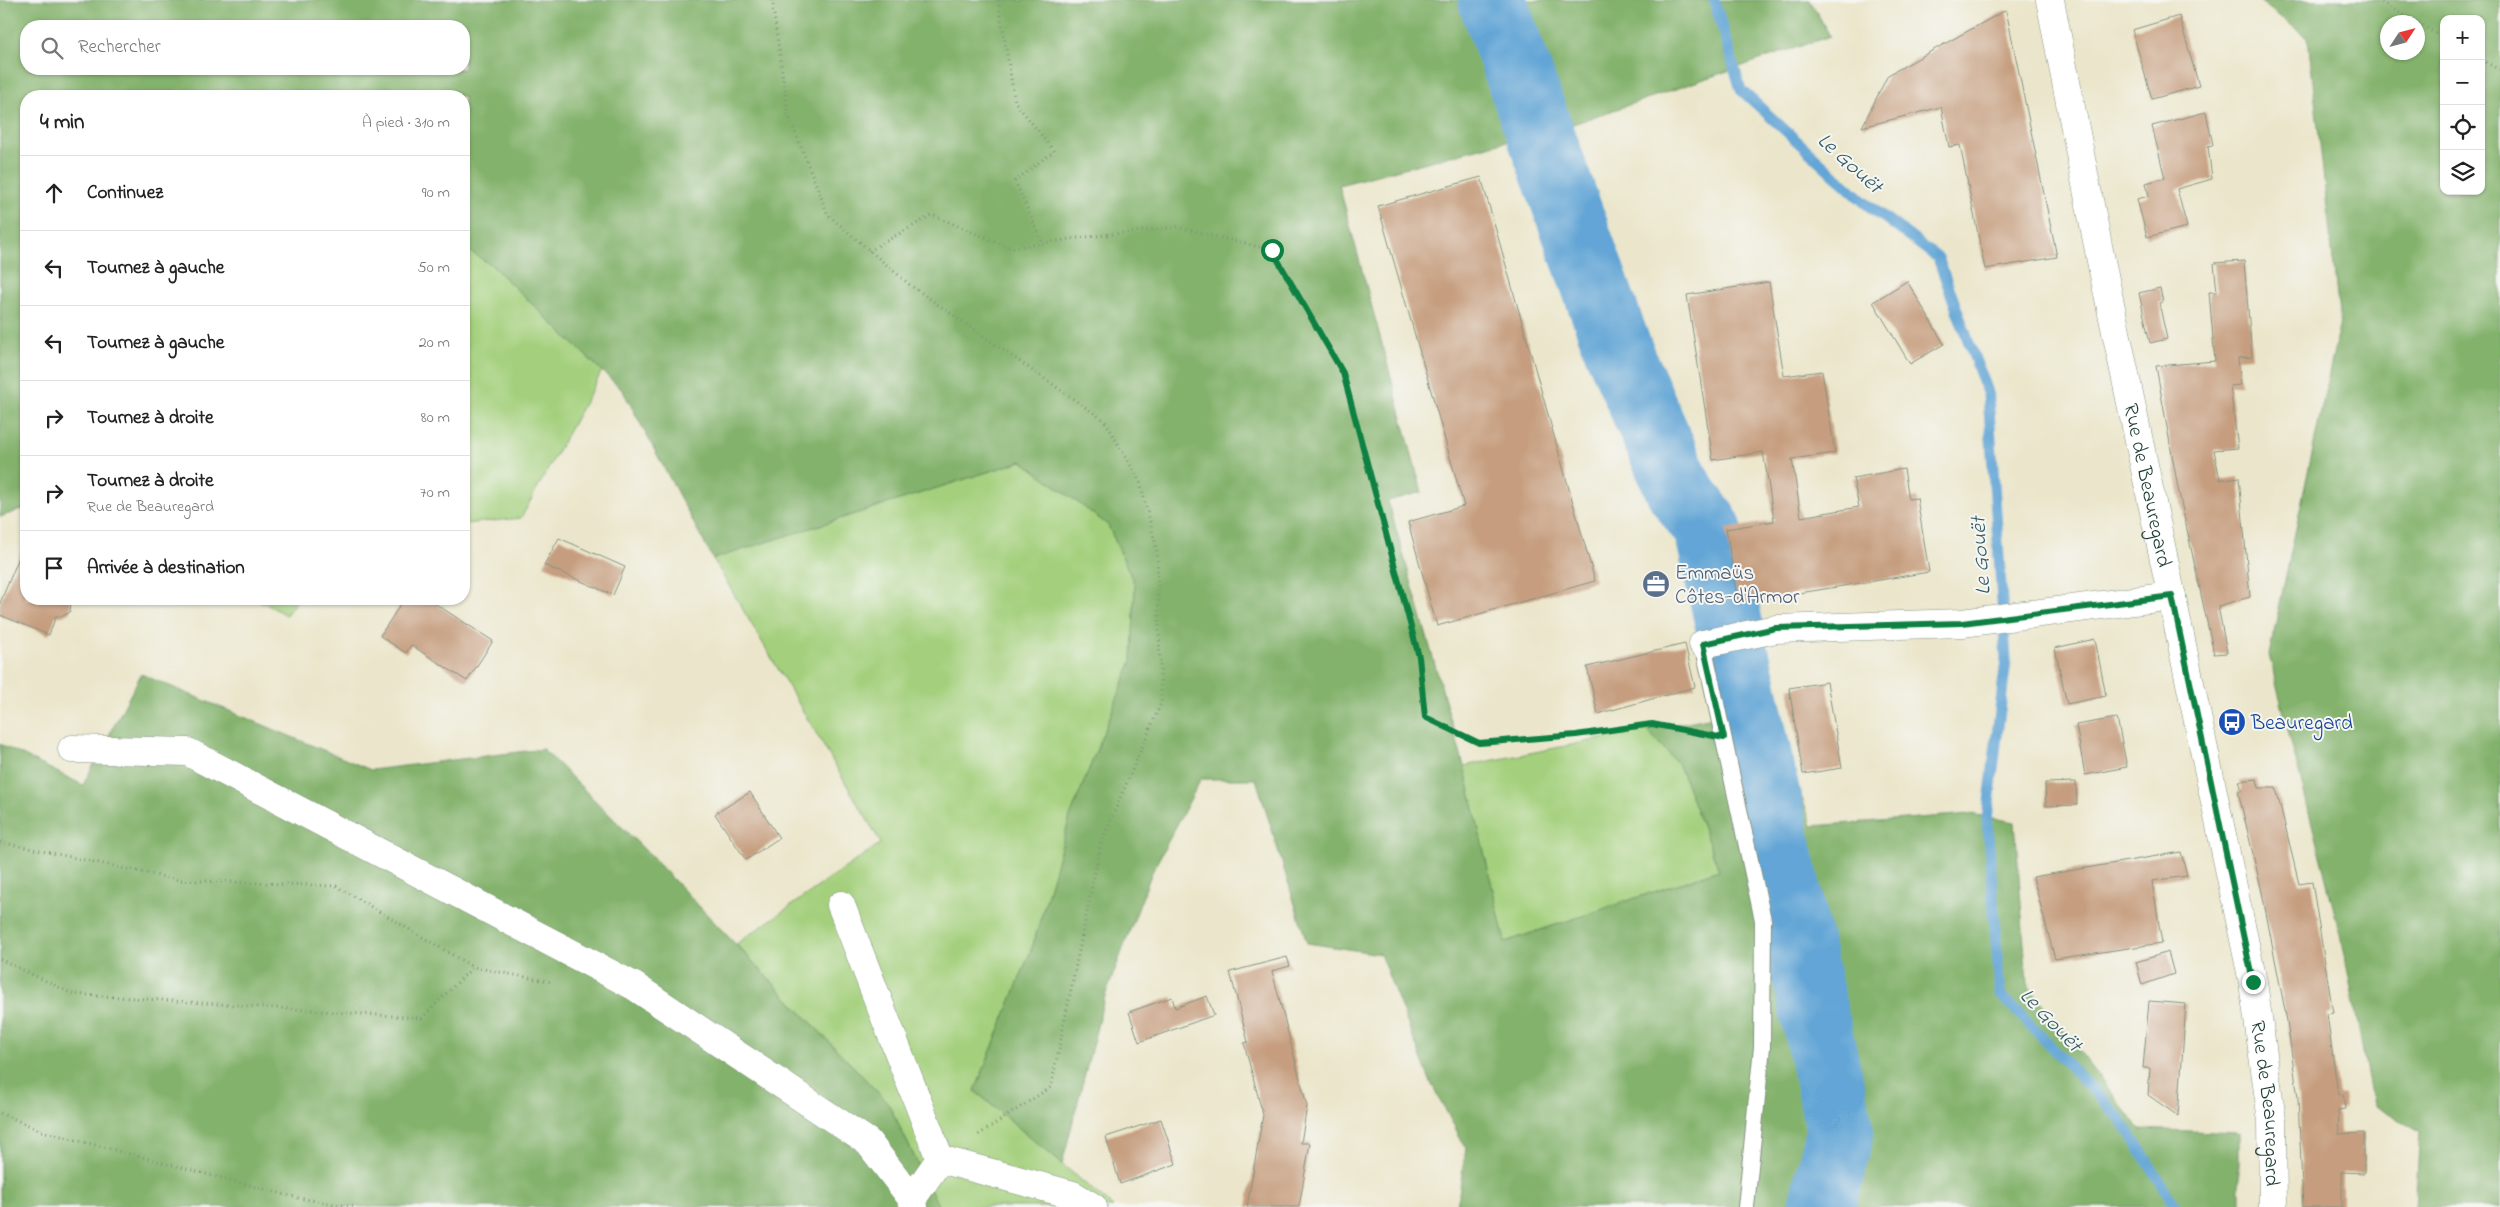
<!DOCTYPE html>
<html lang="fr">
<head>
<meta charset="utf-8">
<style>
	:root { --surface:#fff; --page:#f6f6f6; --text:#222; --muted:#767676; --line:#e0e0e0 }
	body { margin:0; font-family:"Indie Flower",sans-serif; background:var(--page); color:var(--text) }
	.controls { position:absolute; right:15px; top:15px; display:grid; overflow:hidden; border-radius:10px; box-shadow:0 1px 4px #0004 }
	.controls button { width:45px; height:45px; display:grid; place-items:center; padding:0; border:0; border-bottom:1px solid var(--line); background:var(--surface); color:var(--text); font:25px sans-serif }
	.compass { position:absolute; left:2380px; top:15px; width:45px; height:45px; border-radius:50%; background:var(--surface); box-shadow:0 1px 4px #0004; rotate:54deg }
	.stop { position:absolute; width:15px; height:15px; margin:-11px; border:4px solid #0b8043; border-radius:50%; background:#fff }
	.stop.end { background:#0b8043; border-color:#fff; box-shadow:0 1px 5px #0008 }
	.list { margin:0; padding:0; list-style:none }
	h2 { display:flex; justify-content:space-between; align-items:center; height:65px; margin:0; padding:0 20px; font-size:21px }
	h2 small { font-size:16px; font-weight:400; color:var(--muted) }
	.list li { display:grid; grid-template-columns:32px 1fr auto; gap:15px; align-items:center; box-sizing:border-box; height:75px; padding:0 20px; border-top:1px solid var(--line) }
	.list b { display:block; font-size:19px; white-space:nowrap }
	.list p { margin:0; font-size:16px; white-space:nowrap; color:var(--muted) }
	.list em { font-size:16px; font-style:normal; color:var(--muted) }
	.icon { flex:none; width:28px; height:28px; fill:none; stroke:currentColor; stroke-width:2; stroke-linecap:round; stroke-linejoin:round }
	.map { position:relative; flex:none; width:2500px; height:1207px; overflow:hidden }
	.search { position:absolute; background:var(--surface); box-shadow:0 1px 4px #0004; left:20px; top:20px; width:450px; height:55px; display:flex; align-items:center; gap:12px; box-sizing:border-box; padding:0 18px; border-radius:20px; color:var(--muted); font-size:19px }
	.panel { position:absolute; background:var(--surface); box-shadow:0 1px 4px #0004; left:20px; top:90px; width:450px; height:515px; border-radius:20px }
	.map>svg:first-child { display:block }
	.green { fill:#a4d07d; stroke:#628658 }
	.forest { fill:#83b26c; stroke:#517850; fill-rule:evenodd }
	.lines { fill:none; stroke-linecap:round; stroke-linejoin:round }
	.stream { stroke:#62a5d6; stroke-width:11 }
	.river { stroke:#62a5d6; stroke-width:68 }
	.building { fill:#c69e7f }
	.lane-casing { stroke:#859280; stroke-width:18 }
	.street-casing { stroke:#859280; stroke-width:29 }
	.secondary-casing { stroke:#859280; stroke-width:29 }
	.path { stroke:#859280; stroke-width:3; stroke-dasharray:1 4; stroke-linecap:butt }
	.lane { stroke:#fff; stroke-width:16 }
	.street { stroke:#fff; stroke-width:28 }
	.secondary { stroke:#fff; stroke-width:28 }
	.route { stroke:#0b8043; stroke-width:6 }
	.labels { text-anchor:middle; stroke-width:4; stroke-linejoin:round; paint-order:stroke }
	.street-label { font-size:21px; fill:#1f3d34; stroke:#f6f6f2 }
	.service-label { font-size:21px; fill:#4e5e75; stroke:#f6f6f2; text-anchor:start }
	.transit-label { font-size:21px; fill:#164399; stroke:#f6f6f2; text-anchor:start }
	.water-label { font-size:22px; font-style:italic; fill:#335c65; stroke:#f6f6f2 }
</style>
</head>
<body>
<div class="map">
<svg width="2500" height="1207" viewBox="0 0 2500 1207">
	<rect width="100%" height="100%" fill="#f6f6f2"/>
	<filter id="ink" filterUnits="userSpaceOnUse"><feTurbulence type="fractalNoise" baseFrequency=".02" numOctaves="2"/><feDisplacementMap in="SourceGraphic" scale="10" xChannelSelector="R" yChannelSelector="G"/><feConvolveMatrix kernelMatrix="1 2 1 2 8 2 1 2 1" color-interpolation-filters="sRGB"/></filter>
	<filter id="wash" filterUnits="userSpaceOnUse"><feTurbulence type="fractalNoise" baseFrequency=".0096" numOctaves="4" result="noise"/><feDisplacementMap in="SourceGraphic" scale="20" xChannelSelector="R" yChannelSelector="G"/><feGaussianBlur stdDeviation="1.12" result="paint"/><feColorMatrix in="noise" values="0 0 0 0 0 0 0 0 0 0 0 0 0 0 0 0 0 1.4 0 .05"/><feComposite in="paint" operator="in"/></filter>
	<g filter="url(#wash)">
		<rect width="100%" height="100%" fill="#ebe6cb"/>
		<!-- green -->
		<path class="green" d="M464,248L490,264L602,371L521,518L464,524Z
			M1022,461L1108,525L1135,585L1132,661L1070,817L1033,945L975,1091L1113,1207H939L888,1103L736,944L881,843L713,559Z
			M257,599H298L286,615Z
			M1647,730L1679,765L1719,870L1505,942L1464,766Z"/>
		<!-- forest -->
		<path class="forest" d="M0,0H1810L1830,36L1576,123L1339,185L1422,492L1388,501L1464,766L1505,942L1719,870L1679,765L1647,730L1769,706L1812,826L1971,814L2015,822L2027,984L2140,1129L2239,1133V1207H1457L1466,1148L1431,1083L1380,954L1307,943L1256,779H1201L1152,872L1104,999L1062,1164L975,1091L1033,945L1070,817L1132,661L1135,585L1108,525L1022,461L713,559L623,391L490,264L464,248V96H26V508L0,517ZM26,26H464V69H26Z
			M2258,0H2500V1207H2415L2420,1132L2373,1105L2343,946L2269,655L2340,322L2308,38ZM2444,19H2481V191H2444ZM2418,22V52H2388V22Z
			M141,674L371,770L543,749L647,852L888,1103L939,1207H0V744L83,785Z"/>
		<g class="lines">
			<!-- stream -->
			<path class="stream" d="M1714,0L1741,90L1864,202L1938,258L1988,395L2006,660L1987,819L2000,994L2120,1118L2176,1207"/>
			<!-- river -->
			<path class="river" d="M1492,0L1618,349L1679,489L1708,529L1840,1131L1822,1207"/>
		</g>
		<g id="blocks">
			<!-- building -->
			<path class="building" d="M2006,10L2057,257L1985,269L1960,145L1949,147L1941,107L1862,127L1888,75Z
				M2179,16L2199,86L2152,99L2132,30Z
				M2206,112L2213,145L2208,146L2212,179L2177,189L2187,227L2147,237L2137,199L2149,196L2146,183L2165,178L2152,126Z
				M1481,177L1595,581L1437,626L1408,522L1464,506L1378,206Z
				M2244,261L2252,357L2238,358L2241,385L2230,386L2238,448L2214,450L2220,480L2239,477L2250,597L2218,606L2227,653L2214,654L2178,488L2156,366L2215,361L2209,292H2217L2214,263Z
				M1907,281L1944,344L1910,364L1873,302Z
				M1769,282L1784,376L1822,371L1835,453L1792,459L1801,517L1859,507L1853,478L1904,469L1909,499L1917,498L1929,572L1738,603L1726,529L1774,521L1767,475L1763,452L1713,460L1687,295Z
				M2160,288L2163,302L2159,303L2167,339L2150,343L2139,293Z
				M559,538L625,567L613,595L544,565Z
				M25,543L26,599H69L71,601L70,612L63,616H56L49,635L0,615V603Z
				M404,599H428L493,641L467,681L411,645L406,653L380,636Z
				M2095,639L2106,696L2067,704L2055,648Z
				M1685,644L1695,687L1598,714L1587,667Z
				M1827,682L1842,768L1803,774L1789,688Z
				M2117,718L2127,767L2085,775L2076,725Z
				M2257,779L2259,788H2276L2299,884L2312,882L2333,1013L2327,1014L2338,1095L2343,1094L2345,1109L2338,1110L2339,1134L2364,1133V1173L2342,1172V1207H2303L2298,1098L2287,1021L2262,892L2238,791L2242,790L2239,781Z
				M2076,782L2077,805L2046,806L2045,783Z
				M750,792L779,838L746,860L715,814Z
				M2181,852L2187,876L2152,881L2162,943L2055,959L2033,877Z
				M2168,952L2174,974L2142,985L2136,962Z
				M1287,957L1290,966L1272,971L1307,1106L1301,1143H1310L1299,1207H1247L1263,1115L1244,1043L1248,1042L1230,972Z
				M1207,996L1214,1015L1139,1042L1129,1012L1172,997L1175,1008Z
				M2149,1001L2186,1004L2178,1116L2148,1095L2150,1068H2143Z
				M1161,1119L1176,1164L1120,1184L1106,1137Z"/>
		</g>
	</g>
	<g filter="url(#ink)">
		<use href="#blocks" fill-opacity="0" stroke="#859280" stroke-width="1"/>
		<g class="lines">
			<!-- lane casing -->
			<g class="lane-casing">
				<path id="lane" d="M1703,644L1763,920L1762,1047L1746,1207"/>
			</g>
			<!-- street casing -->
			<g class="street-casing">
				<path id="street" d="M1703,644L1776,629L1962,623L2172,596
					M72,749L188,752L634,986L868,1142L912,1199
					M841,905L940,1159
					M940,1159L1073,1195L1093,1207
					M914,1207L912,1199L940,1159"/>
			</g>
			<!-- secondary casing -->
			<g class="secondary-casing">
				<g id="secondary">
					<path id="s1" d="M2050,0L2100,256L2253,982L2272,1121L2273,1207"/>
				</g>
			</g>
			<!-- path -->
			<path class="path" d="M772,0L788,114L828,215L910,285L1105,421L1140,482L1157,550L1161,703L1101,843L1051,1087L978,1135
				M998,0L1015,102L1054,151L1015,181L1042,242
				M2377,0L2417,22
				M2418,23L2444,38
				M2481,60L2500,70
				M869,251L932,215L1011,248L1077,238L1177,227L1272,250L1343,373L1419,657L1425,717L1479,743L1576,735L1652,723L1692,731
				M0,842L179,880L336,886L473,967
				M0,959L73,994L422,1018L473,967L551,982
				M0,1113L42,1131L298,1198L354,1207"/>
			<!-- lane -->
			<use href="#lane" class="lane"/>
			<!-- street -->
			<use href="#street" class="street"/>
			<!-- secondary -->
			<use href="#secondary" class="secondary"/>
		</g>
	</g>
	<g class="lines" filter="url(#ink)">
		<!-- route -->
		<path class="route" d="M1272,250L1343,373L1419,657L1425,717L1479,743L1576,735L1652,724L1724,738L1703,644L1776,628L1962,623L2172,596L2253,982"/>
	</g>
	<!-- icons -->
	<defs>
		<g id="office-disc" transform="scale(1.4375)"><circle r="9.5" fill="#5c6f8a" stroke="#f6f6f2"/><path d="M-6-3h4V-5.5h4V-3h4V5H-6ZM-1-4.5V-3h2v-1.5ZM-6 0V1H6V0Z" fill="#fff"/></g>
		<g id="bus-disc" transform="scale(1.4375)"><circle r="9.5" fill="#1a4fb4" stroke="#f6f6f2"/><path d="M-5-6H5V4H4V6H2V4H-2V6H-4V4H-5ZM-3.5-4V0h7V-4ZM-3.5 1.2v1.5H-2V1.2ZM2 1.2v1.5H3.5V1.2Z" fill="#fff"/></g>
	</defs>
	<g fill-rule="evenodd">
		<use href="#office-disc" x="1656" y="584"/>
		<use href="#bus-disc" x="2232" y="722"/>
	</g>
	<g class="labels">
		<!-- street labels -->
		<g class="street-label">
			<text dy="7" stroke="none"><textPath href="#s1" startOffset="495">Rue de Beauregard</textPath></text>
			<text dy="7" stroke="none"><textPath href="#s1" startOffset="1125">Rue de Beauregard</textPath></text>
		</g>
		<!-- service labels -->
		<g class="service-label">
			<text x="1675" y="579">Emmaüs<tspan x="1675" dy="24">Côtes-d'Armor</tspan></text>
		</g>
		<!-- transit labels -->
		<g class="transit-label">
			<text x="2251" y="729">Beauregard</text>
		</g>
		<!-- water labels -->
		<g class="water-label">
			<text transform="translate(1851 162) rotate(42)" y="8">Le Gouët</text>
			<text transform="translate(1979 556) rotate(-94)" y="8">Le Gouët</text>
			<text transform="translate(2052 1019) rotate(46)" y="8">Le Gouët</text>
		</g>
	</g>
</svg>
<div class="controls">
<button>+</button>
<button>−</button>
<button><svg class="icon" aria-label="locate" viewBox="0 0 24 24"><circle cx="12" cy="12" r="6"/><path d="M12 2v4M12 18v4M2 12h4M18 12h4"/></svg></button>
<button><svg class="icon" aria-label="layers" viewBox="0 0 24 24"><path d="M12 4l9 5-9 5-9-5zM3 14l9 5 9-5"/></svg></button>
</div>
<svg class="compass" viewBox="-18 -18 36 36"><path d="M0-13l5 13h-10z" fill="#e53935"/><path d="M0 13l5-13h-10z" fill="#767676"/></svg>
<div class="stop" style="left:1272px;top:250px"></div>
<div class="stop end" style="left:2253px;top:982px"></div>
<div class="search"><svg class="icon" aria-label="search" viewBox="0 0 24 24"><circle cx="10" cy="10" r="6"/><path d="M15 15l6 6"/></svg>Rechercher</div>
<section class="panel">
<h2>4 min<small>À pied · 310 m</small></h2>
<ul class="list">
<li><svg class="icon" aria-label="ahead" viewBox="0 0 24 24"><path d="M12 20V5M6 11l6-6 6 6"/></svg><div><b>Continuez</b></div><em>90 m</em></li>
<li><svg class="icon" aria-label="left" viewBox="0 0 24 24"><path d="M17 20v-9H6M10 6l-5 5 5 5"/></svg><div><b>Tournez à gauche</b></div><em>50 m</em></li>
<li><svg class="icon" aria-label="left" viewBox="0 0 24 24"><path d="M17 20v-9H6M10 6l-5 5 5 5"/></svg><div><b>Tournez à gauche</b></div><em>20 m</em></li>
<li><svg class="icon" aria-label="right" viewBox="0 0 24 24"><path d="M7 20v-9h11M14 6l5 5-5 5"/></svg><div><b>Tournez à droite</b></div><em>80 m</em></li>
<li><svg class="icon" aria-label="right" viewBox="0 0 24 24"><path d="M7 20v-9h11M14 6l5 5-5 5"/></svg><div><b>Tournez à droite</b><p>Rue de Beauregard</p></div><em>70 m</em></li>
<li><svg class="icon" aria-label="arrive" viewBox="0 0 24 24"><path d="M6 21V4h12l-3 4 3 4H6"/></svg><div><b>Arrivée à destination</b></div></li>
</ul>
</section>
</div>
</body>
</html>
